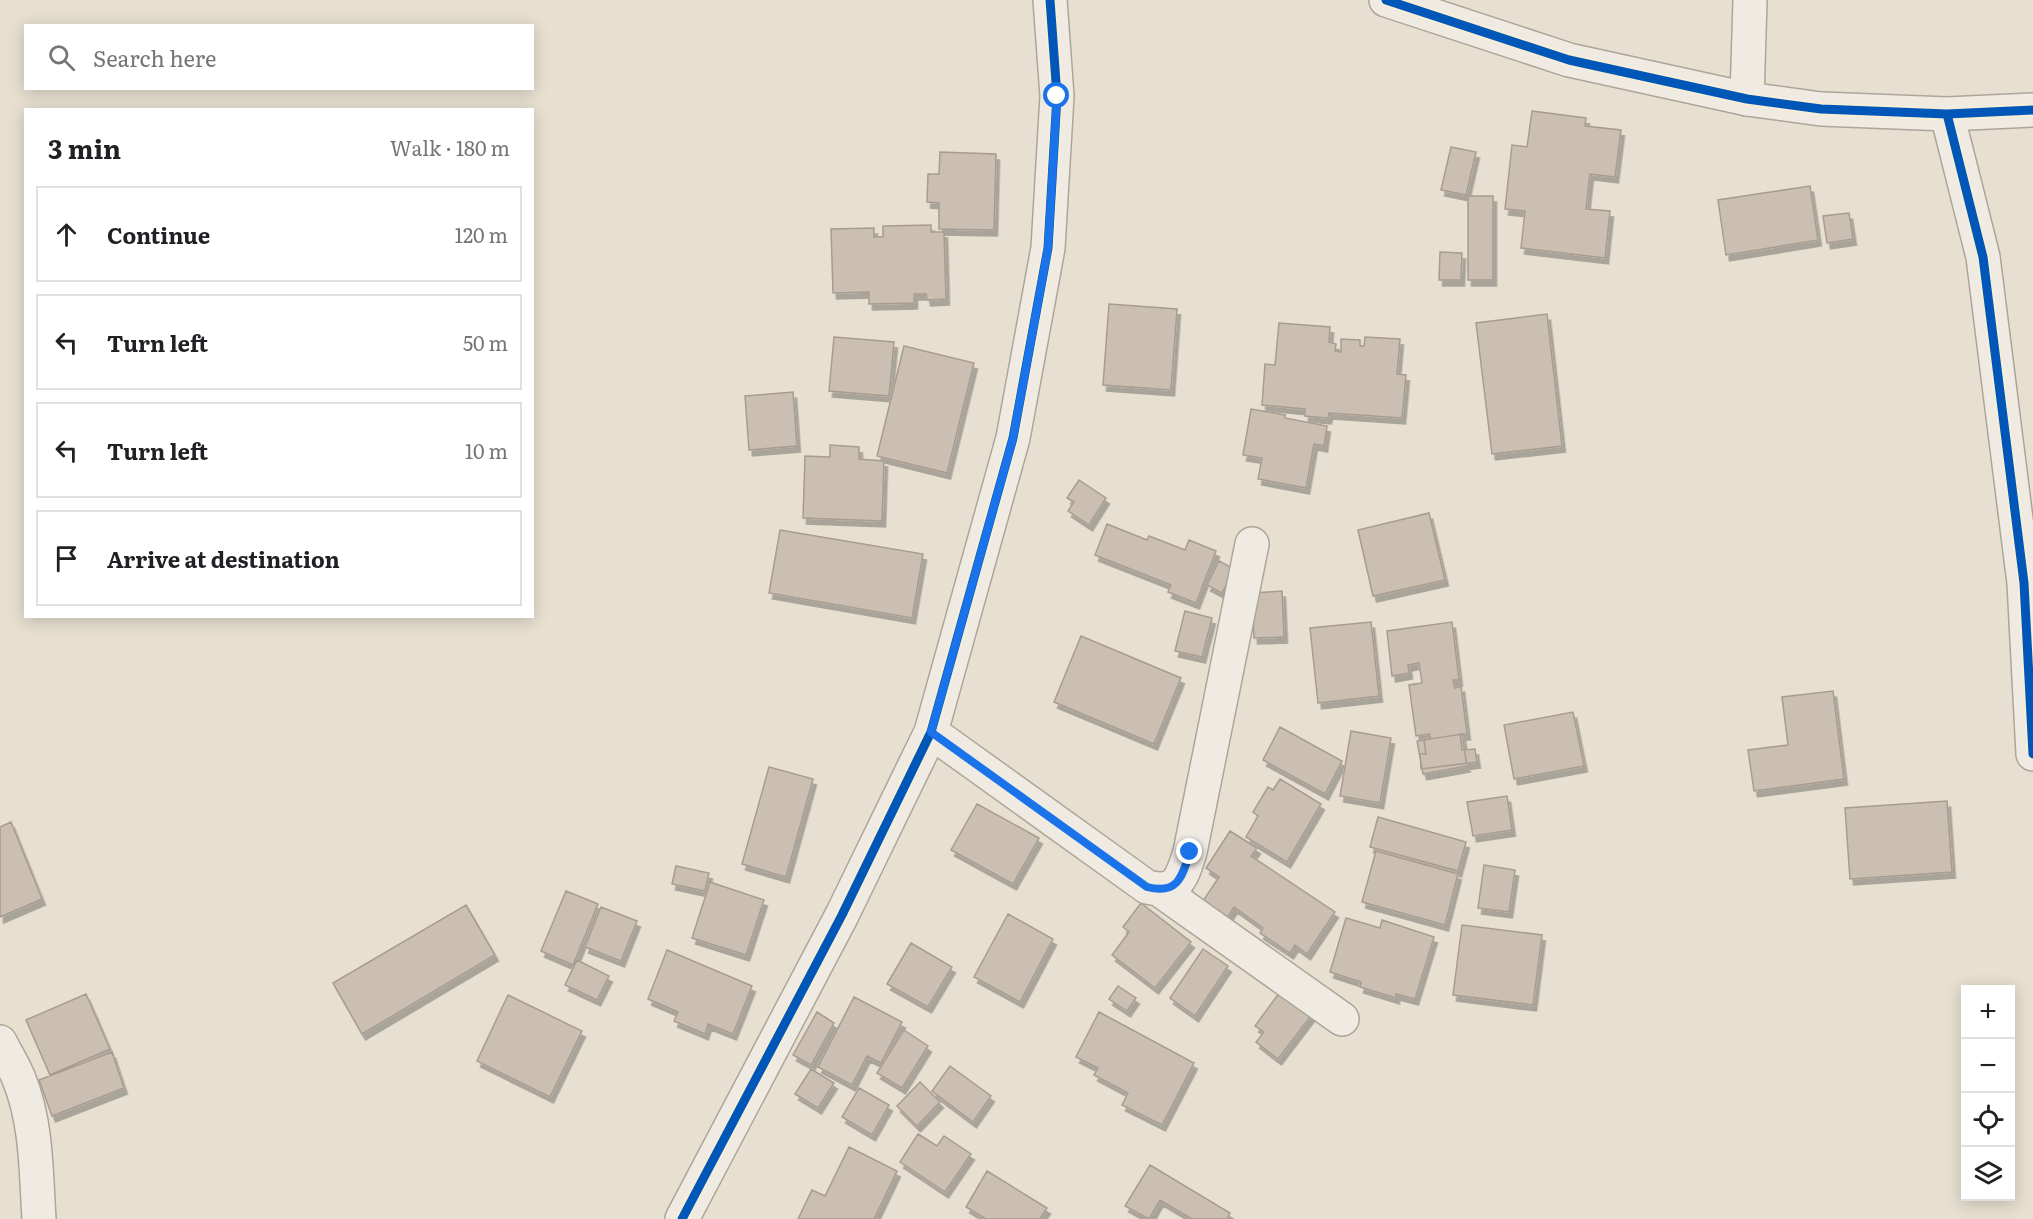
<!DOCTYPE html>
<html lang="en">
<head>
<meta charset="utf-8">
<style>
	:root { --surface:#fff; --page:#f2f2f2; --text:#202124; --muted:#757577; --line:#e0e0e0 }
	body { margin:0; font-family:Literata,serif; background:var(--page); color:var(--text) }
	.controls { position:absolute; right:18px; bottom:18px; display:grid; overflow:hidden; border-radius:0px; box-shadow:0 3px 15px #0003 }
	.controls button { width:54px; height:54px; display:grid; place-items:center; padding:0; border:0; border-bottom:2px solid var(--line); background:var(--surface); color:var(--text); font:30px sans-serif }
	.stop { position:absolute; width:18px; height:18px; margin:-14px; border:4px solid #1a73e8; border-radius:50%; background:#fff }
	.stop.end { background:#1a73e8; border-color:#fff; box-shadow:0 2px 6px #0008 }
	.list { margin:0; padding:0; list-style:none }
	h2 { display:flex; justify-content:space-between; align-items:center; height:78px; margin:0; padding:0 24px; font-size:26px }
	h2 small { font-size:20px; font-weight:400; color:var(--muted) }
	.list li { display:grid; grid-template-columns:39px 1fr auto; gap:18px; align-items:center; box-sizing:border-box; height:96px; margin:0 12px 12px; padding:0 12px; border:2px solid var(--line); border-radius:0px }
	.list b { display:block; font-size:22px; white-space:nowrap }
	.list em { font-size:20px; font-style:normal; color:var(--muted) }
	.icon { flex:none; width:33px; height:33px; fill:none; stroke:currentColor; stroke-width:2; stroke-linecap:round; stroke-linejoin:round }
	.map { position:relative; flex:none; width:2033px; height:1219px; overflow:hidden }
	.search { position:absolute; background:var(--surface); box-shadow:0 3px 15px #0003; left:24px; top:24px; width:510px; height:66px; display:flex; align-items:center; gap:15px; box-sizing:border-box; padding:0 21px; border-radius:0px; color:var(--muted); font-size:22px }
	.panel { position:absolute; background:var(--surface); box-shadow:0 3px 15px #0003; left:24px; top:108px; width:510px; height:510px; border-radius:0px }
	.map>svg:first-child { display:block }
	.building { fill:#cbbfb2; stroke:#a89c90; stroke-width:1.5; filter:url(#shadow) }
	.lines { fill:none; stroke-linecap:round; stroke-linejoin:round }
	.minor-casing { stroke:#ada599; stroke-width:36 }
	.tertiary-casing { stroke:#ada599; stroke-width:36 }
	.minor { stroke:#efebe3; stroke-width:33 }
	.tertiary { stroke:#efebe3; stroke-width:33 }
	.cycleway-casing { stroke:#f7eed8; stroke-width:13 }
	.cycleway { stroke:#0057b8; stroke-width:9 }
	.route { stroke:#1a73e8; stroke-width:8 }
</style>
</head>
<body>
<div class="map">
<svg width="2033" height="1219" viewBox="0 0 2033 1219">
	<defs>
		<filter id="shadow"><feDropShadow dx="3.5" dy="6" stdDeviation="0" flood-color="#0004"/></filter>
	</defs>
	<rect width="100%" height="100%" fill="#e7e0d1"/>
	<!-- building -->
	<path class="building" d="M1532,111L1586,118L1585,126L1621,130L1615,177L1590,174L1586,209L1610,211L1605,258L1521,248L1525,211L1505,209L1512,145L1527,147Z
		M1451,147L1476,152L1466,195L1441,190Z
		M940,152L996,154L994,230L939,229V203L927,202L928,174H939Z
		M1810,186L1818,240L1726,255L1718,200Z
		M1468,196H1493V280H1468Z
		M1849,213L1853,239L1827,243L1823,216Z
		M931,225V232H944L946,299L927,300L926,294H914V303L869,304V292L833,293L831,229L874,228V237H883V226Z
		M1440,252L1462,253L1461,280H1439Z
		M1109,304L1177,309L1171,390L1103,385Z
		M1547,314L1562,446L1492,454L1476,323Z
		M1279,323L1330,327L1329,342L1336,344L1335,351L1341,352V339L1360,340V346H1364L1365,337L1400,339L1397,374L1406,375L1402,418L1329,413L1328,418L1305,416V409L1262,405L1265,364L1275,365Z
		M834,337L894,342L889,396L829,391Z
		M904,346L974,363L947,473L877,456Z
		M793,392L797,446L749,450L745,396Z
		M1251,409L1285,415V418L1327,426L1324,446L1314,444L1306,488L1258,479L1262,458L1243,455Z
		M830,445L859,447V459L884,461L882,521L803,518L805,456L830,457Z
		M1079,480L1106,498L1089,525L1068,511L1074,502L1067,498Z
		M1429,513L1445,580L1373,596L1358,530Z
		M1107,524L1147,540L1149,536L1185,550L1189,540L1216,551L1196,603L1168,592L1171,585L1095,555Z
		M780,530L923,554L912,618L769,593Z
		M1219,561L1234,569L1222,593L1207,585Z
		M1282,591L1284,637L1254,638L1252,593Z
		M1185,611L1212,618L1202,657L1175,651Z
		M1371,622L1379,696L1318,703L1310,628Z
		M1452,622L1459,680H1453L1455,688L1461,686L1467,734H1460L1462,750L1475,749L1477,762L1421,769L1420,754H1426L1424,740L1431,739L1429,734L1416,736L1409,685L1422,683L1419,663L1408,665L1409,673L1392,676L1387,631Z
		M1081,636L1181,678L1154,744L1054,702Z
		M1833,691L1844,779L1754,791L1748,750L1788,745L1782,697Z
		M1573,712L1584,766L1514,779L1504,725Z
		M1280,727L1342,761L1325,794L1263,760Z
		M1351,731L1391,738L1380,803L1340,796Z
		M1462,734L1467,766L1423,774L1417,741Z
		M769,767L813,779L786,877L742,864Z
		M1280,779L1321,804L1287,862L1246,837L1258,816L1253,812L1268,787L1273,790Z
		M1507,796L1512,830L1473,836L1467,802Z
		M1947,801L1952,872L1850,879L1845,808Z
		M977,804L1039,838L1013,884L951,850Z
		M1378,817L1466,842L1458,871L1370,847Z
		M11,822L42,899L0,917V827Z
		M1230,831L1257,848L1251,856L1335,912L1307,954L1295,945L1290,953L1260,933L1263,928L1234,907L1228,917L1203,901L1219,877L1206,868Z
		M1376,851L1458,874L1445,925L1362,902Z
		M1484,865L1515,870L1509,912L1478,908Z
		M676,866L709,873L705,891L672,884Z
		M710,882L764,900L746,955L692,938Z
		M566,891L598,904L573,965L541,951Z
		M1141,903L1191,942L1155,988L1112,955L1129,932L1123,927Z
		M466,905L495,955L362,1034L333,983Z
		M601,907L637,921L621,961L585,947Z
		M1008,914L1053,939L1020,1002L974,977Z
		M1346,918L1380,928L1382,920L1434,937L1415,999L1396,994V998L1360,987L1361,982L1330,972Z
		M1462,925L1542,935L1533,1005L1453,995Z
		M911,943L952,967L928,1007L887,984Z
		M1203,949L1228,966L1195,1016L1170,998Z
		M667,950L752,986L733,1034L708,1024L705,1034L674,1021L678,1012L648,999Z
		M577,960L609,976L597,1000L565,985Z
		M1118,986L1136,998L1127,1011L1109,999Z
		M1282,989L1313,1013L1278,1059L1256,1042L1264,1032L1255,1026Z
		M86,994L110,1049L50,1075L26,1020Z
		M508,995L582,1031L550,1097L477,1061Z
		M854,997L902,1022L881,1063L867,1056L852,1085L818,1067Z
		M817,1012L834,1023L811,1065L793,1055Z
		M1099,1012L1194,1063L1162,1125L1122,1105L1128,1093L1094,1075L1098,1068L1076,1057Z
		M904,1030L928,1046L902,1088L877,1073Z
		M112,1052L124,1088L52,1116L39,1080Z
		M950,1066L991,1096L973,1122L932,1091Z
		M811,1069L834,1083L818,1108L795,1094Z
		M920,1082L940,1102L917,1126L897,1106Z
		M859,1088L889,1105L872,1135L842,1117Z
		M918,1134L937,1146L944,1136L971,1154L945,1192L900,1162Z
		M849,1147L897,1171L874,1219H798L812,1190L825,1196Z
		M1150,1165L1230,1213L1227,1219H1192L1160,1200L1149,1219L1125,1206Z
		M987,1171L1047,1208L1040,1219H986L966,1207Z"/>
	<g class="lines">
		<!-- minor casing -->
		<g class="minor-casing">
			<path id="minor" d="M1747,99L1750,0
				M1947,114L1983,257L2024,583L2033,754
				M931,732L1147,887C1178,895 1182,877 1190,852L1252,544
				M1160,890L1342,1019
				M0,1042C6,1054 14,1066 19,1079C37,1123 36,1173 39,1219
				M682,1219L842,915L931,732L1013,438L1048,248L1057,96L1050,0"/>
		</g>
		<!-- tertiary casing -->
		<g class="tertiary-casing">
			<path id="tertiary" d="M1386,0L1569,60L1747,99L1821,109L1947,114L2033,110"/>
		</g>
		<!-- minor -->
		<use href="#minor" class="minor"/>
		<!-- tertiary -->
		<use href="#tertiary" class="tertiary"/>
		<!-- cycleway casing -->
		<g class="cycleway-casing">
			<path id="cycleway" d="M1386,0L1569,60L1747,99L1821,109L1947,114L2033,110
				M1947,114L1983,257L2024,583L2033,754
				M682,1219L842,915L931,732L1013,438L1048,248L1057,96L1050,0"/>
		</g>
		<!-- cycleway -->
		<use href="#cycleway" class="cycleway"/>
	</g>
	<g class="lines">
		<!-- route -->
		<path class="route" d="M1057,96L1048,248L1013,438L931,732L1147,887C1178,895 1182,877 1190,852"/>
	</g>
</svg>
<div class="controls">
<button>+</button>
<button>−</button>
<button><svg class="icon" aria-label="locate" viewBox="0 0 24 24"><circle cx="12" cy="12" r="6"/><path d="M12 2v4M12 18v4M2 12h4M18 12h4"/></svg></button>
<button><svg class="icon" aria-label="layers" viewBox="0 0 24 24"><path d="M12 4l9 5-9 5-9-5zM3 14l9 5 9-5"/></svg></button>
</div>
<div class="stop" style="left:1057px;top:96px"></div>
<div class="stop end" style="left:1190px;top:852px"></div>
<div class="search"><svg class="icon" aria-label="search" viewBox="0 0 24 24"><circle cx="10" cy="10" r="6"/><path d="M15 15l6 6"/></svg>Search here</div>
<section class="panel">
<h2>3 min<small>Walk · 180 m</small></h2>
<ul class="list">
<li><svg class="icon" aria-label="ahead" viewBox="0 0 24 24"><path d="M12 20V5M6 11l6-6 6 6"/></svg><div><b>Continue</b></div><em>120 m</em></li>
<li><svg class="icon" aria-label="left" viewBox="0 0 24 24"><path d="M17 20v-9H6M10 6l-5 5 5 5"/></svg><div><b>Turn left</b></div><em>50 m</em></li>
<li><svg class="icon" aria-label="left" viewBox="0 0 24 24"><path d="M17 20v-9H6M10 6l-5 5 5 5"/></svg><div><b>Turn left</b></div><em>10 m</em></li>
<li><svg class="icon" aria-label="arrive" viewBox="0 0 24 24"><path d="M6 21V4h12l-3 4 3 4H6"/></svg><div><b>Arrive at destination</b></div></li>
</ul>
</section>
</div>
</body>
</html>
